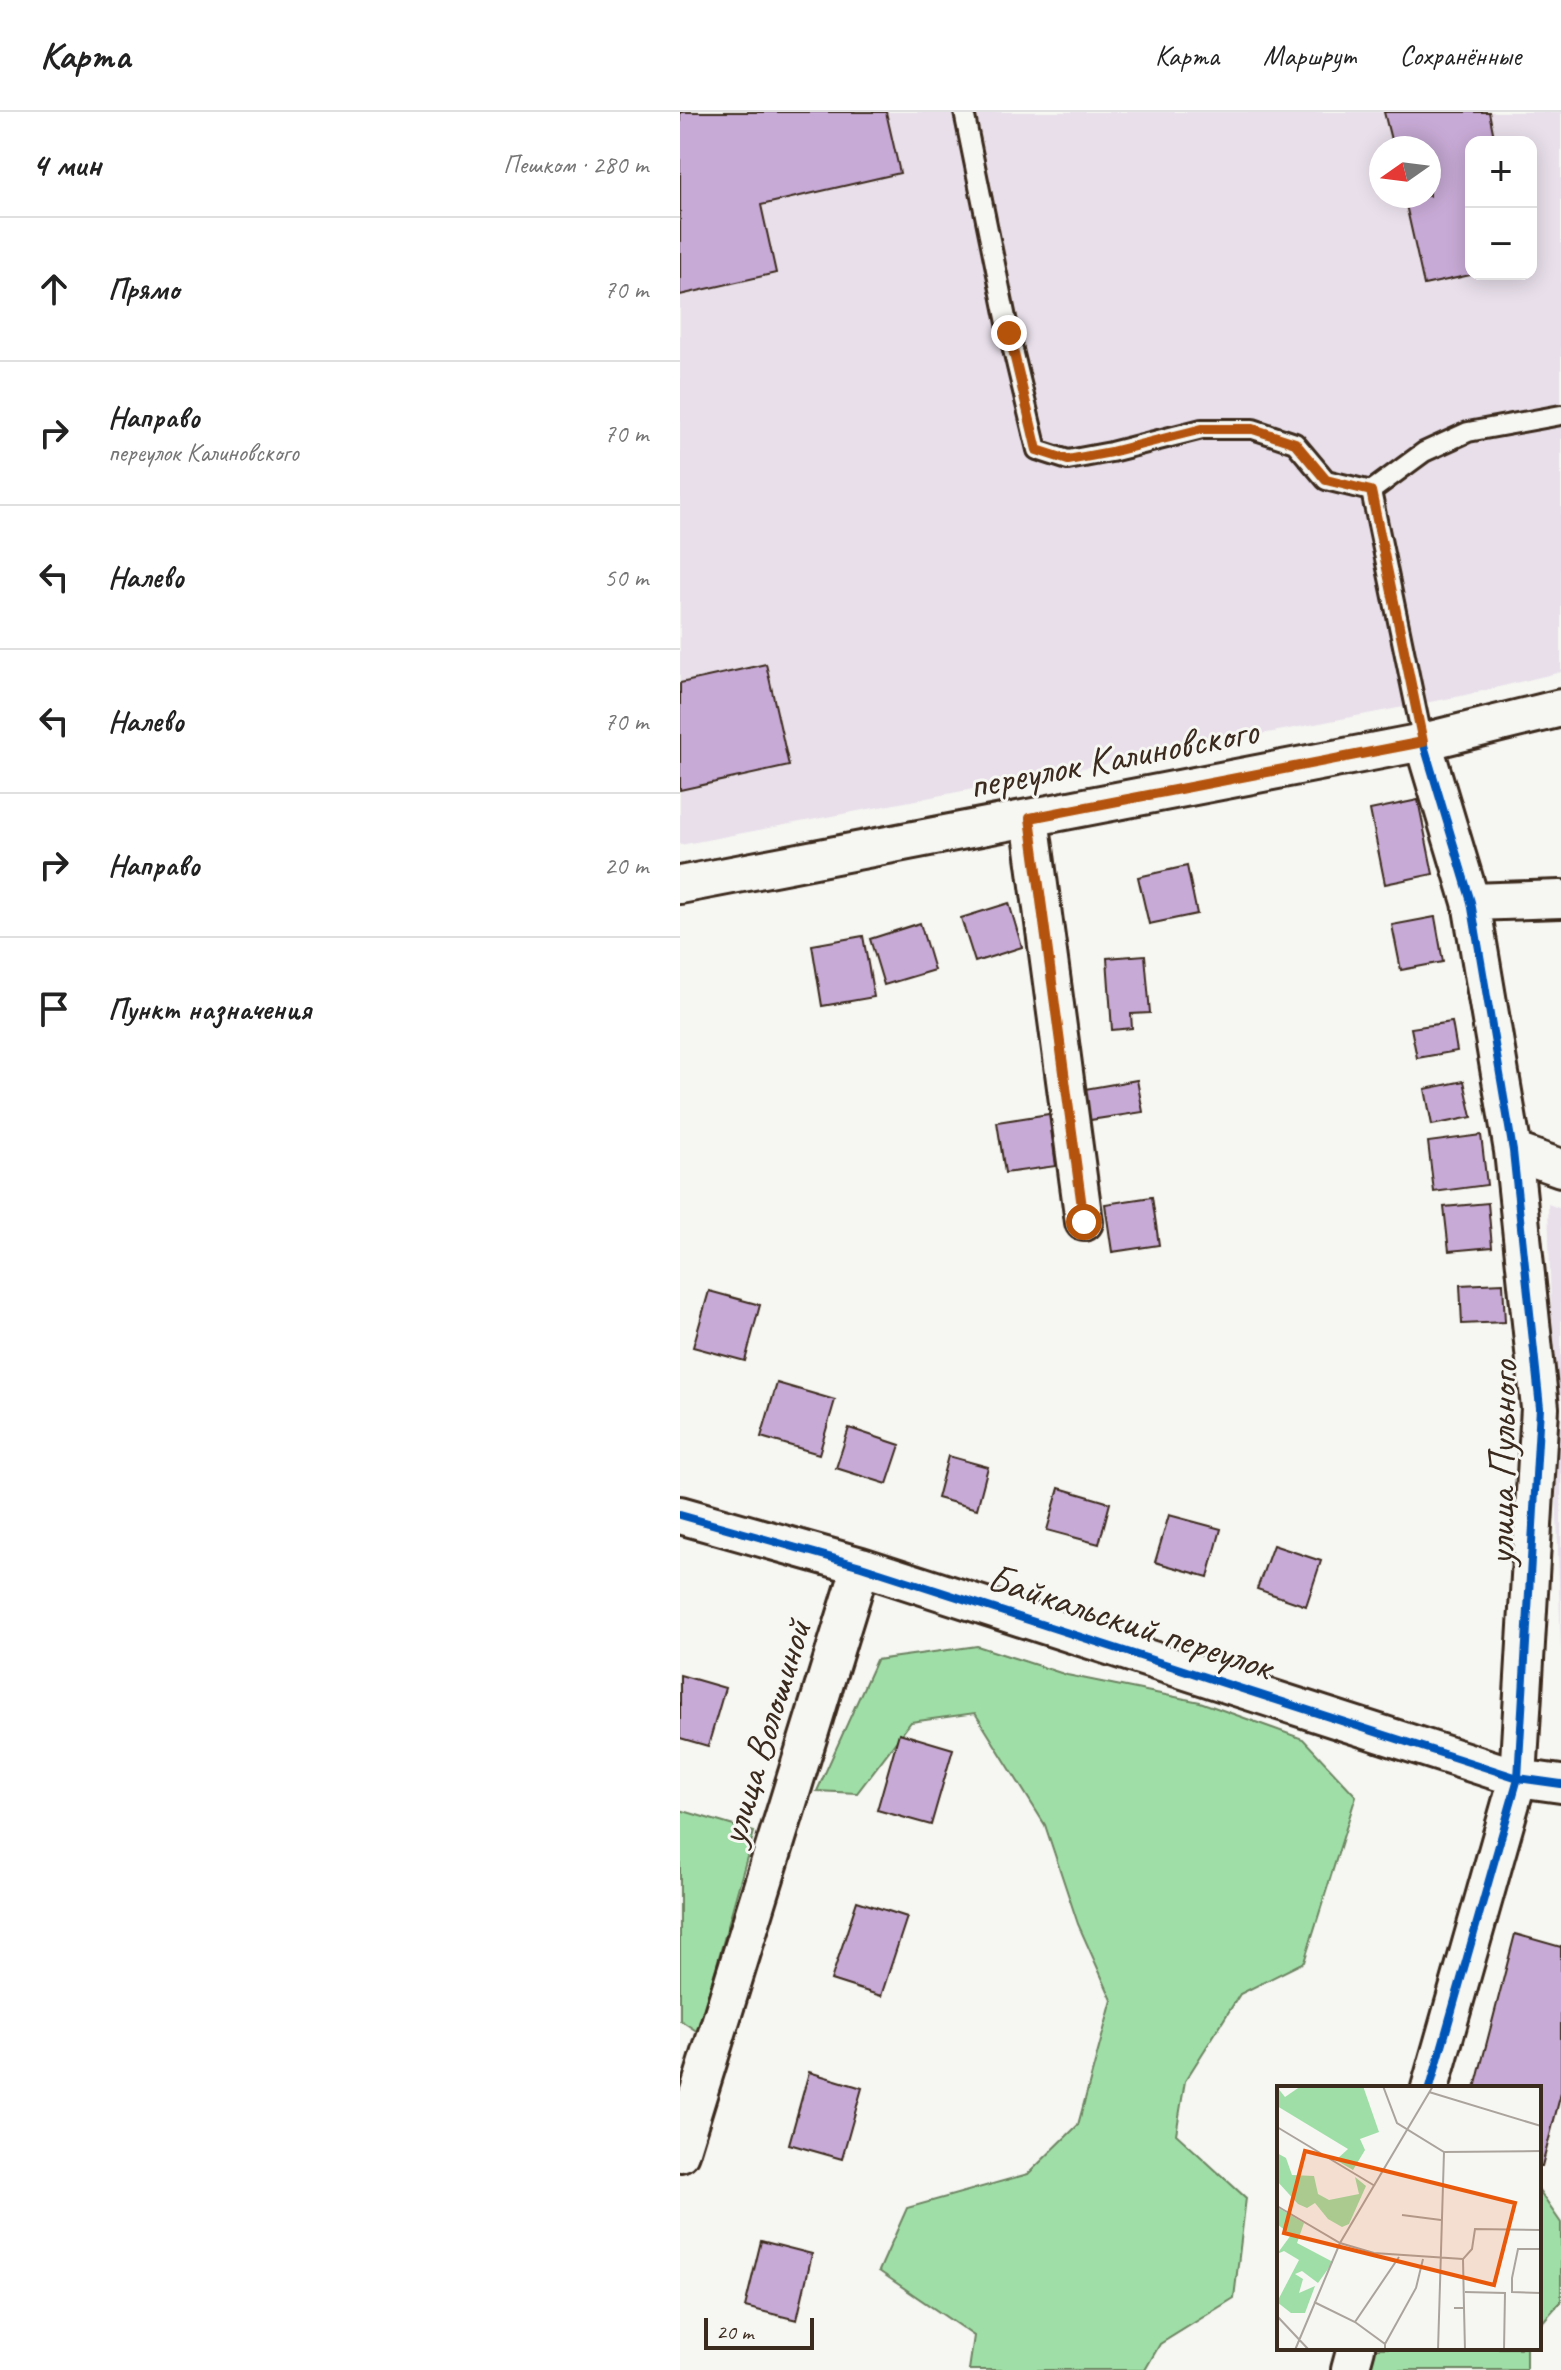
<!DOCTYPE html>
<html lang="ru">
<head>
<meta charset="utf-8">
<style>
	:root { --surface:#fff; --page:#f2f2f2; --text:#222; --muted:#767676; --line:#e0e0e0 }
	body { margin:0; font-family:Caveat,sans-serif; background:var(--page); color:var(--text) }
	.controls { position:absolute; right:24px; top:24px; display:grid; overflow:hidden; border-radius:16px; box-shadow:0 4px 20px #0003 }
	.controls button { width:72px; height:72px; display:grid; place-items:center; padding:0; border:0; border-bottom:2px solid var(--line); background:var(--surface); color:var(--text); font:40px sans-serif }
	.compass { position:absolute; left:689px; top:24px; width:72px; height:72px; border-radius:50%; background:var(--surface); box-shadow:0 4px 20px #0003; rotate:256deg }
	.scale { position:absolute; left:24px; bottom:20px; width:110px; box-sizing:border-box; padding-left:8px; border:4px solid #3b2a1e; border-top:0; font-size:22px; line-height:28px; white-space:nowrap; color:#3b2a1e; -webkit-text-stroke:6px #f6f6f2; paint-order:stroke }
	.stop { position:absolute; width:24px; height:24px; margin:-18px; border:6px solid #b45309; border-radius:50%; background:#fff }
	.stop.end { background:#b45309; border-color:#fff; box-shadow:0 2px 8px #0008 }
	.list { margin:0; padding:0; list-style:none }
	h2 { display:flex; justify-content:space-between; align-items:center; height:104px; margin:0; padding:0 32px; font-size:34px }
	h2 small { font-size:26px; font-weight:400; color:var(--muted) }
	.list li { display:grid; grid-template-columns:52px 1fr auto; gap:24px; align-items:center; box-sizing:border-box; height:144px; padding:0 32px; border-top:2px solid var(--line) }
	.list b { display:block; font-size:30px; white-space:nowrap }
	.list p { margin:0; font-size:26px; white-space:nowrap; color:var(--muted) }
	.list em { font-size:26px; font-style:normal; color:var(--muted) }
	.icon { flex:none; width:44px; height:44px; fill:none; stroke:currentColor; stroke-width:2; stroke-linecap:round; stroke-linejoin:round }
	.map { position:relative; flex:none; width:881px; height:2258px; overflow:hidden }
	header { display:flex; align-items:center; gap:48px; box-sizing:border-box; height:112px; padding:0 40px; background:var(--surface); border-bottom:2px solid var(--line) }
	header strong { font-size:38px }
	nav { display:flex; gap:44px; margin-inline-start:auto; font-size:28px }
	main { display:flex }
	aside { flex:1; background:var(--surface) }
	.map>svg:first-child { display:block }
	.built { fill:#e8dfea; fill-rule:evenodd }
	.green { fill:#9fdfa7; stroke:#6d8462; stroke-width:2 }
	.building { fill:#c8aad6; stroke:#3b2a1e; stroke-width:2 }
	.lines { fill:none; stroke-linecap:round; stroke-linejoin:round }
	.lane-casing { stroke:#3b2a1e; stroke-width:24 }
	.street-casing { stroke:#3b2a1e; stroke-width:42 }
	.lane { stroke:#f6f6f2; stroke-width:18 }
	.street { stroke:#f6f6f2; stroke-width:36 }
	.cycleway-casing { stroke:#f6f6f2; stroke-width:13 }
	.cycleway { stroke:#0057b8; stroke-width:8 }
	.route { stroke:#b45309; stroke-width:10 }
	.labels { text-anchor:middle; stroke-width:6; stroke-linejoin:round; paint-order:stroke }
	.street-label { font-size:40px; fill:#3b2a1e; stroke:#f6f6f2 }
	.inset-road { fill:none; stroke:#aba49d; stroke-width:2 }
	.view { fill:#e8590c; fill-opacity:0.15; stroke:#e8590c; stroke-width:4 }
	.inset-edge { fill:none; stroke:#3b2a1e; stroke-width:4 }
</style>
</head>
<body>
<header>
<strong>Карта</strong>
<nav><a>Карта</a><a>Маршрут</a><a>Сохранённые</a></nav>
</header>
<main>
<aside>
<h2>4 мин<small>Пешком · 280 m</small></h2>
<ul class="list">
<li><svg class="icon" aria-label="ahead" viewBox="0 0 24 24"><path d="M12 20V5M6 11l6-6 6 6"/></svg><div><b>Прямо</b></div><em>70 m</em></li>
<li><svg class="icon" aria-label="right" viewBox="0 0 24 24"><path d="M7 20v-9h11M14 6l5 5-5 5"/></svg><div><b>Направо</b><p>переулок Калиновского</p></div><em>70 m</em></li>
<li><svg class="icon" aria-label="left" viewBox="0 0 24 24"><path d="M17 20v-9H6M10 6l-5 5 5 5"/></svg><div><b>Налево</b></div><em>50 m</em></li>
<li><svg class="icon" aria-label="left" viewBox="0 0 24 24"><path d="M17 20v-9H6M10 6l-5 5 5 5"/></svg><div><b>Налево</b></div><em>70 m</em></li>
<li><svg class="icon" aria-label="right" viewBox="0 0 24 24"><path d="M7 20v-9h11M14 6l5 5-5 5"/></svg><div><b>Направо</b></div><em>20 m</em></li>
<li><svg class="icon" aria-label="arrive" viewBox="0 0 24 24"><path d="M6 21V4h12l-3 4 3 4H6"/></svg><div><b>Пункт назначения</b></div></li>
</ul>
</aside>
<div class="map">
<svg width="881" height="2258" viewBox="0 0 881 2258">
	<rect width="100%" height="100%" fill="#f6f6f2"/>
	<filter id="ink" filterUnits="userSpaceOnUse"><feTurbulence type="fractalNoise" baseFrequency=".0125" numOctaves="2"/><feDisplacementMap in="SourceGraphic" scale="16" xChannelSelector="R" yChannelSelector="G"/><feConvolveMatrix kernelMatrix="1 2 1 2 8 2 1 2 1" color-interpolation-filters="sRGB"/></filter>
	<g filter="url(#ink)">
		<!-- built -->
		<path class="built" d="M0,0H881V560L781,584L0,733ZM791,30H851V162H791ZM701,36H749V84H701Z
			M868,1092L881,1097V1540Z"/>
		<!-- green -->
		<path class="green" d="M297,1534L387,1563L520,1590L623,1627L676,1684L624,1850L560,1882L505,1969L496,2022L566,2086L554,2186L480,2232L465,2258H289L294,2224L199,2159L227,2096L348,2062L398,2013L432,1888L398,1812L365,1713L295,1601L231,1610L177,1681L137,1679L196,1548Z
			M0,1698L74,1720L18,1920L0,1908Z
			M859,2079L881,2111V2189L859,2214Z
			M694,2236H846V2258H686Z"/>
		<!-- building -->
		<path class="building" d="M0,0H206L220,61L81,93L96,161L0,183Z
			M704,0H809L815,30H791V162H795L744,173L724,84H749V36H713Z
			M86,552L109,654L0,678V571Z
			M738,688L753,762L705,772L690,698Z
			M507,754L517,802L469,812L458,765Z
			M329,791L342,835L295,850L281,806Z
			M755,805L763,850L721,858L712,813Z
			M240,811L254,858L204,873L190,827Z
			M183,824L194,885L142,894L132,833Z
			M465,843L470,901L451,902L452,916L432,918L427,846Z
			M772,910L777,939L737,946L731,916Z
			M457,968L463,1000L410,1008L405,977Z
			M784,969L792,1005L752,1013L745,977Z
			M369,1002L376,1054L325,1061L317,1010Z
			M801,1023L807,1073L754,1080L748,1030Z
			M472,1085L479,1133L432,1140L425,1092Z
			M808,1091L812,1135L769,1139L764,1095Z
			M823,1171L825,1210L782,1212L780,1173Z
			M29,1179L80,1193L65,1249L13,1235Z
			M97,1271L155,1288L139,1342L81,1325Z
			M169,1316L220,1333L207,1372L156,1356Z
			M268,1344L308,1355L297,1397L257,1386Z
			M379,1376L430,1391L419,1432L367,1418Z
			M489,1403L541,1417L528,1465L475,1450Z
			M593,1433L641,1449L626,1494L577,1477Z
			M0,1563L45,1576L28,1634L0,1626Z
			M219,1621L273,1637L251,1713L197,1698Z
			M177,1789L227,1805L201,1884L151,1868Z
			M835,1822L881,1835V1981L862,2054H859V1976H795Z
			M129,1960L182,1976L162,2047L109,2032Z
			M81,2129L132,2142L117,2208L65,2195Z"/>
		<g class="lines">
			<!-- lane casing -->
			<g class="lane-casing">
				<path id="lane" d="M284,0L329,221L357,338L388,348L431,340L522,317H573L615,331L646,368L691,379L744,340L788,320L881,303
					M691,379L743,630"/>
			</g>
			<!-- street casing -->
			<g class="street-casing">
				<path id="street" d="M743,630L791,790L833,1039L860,1296L838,1666L750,1976
					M350,706L404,1110
					M0,773L743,630L881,596
					M791,790L881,787
					M833,1039L881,1056
					M0,1403L181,1454L838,1666L881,1672
					M0,2041L181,1454
					M670,2258L676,2236"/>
			</g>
			<!-- lane -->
			<use href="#lane" class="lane"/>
			<!-- street -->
			<use href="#street" class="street"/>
			<!-- cycleway casing -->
			<g class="cycleway-casing">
				<path id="cycleway" d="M743,630L791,790L833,1039L860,1296L838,1666L750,1976
					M0,1403L181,1454L838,1666L881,1672"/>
			</g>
			<!-- cycleway -->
			<use href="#cycleway" class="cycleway"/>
		</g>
	</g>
	<g class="lines" filter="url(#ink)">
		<!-- route -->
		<path class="route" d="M329,221L357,338L388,348L431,340L522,317H573L615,331L646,368L691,379L743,630L350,706L404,1110"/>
	</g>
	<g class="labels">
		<!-- street labels -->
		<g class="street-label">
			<text transform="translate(433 645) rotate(-11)" y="14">переулок Калиновского</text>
			<text transform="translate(821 1351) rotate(-89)" y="14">улица Пульного</text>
			<text transform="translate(450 1509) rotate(18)" y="14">Байкальский переулок</text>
			<text transform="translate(84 1620) rotate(-73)" y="14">улица Волошиной</text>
		</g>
	</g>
	<!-- overview -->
	<g transform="translate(597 1974)">
		<rect width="264" height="264" fill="#f6f6f2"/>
		<path d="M24,0H86L102,46L83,53L88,64L76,84L59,74L71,63L0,20V1L8,11ZM0,67L9,72L15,89L37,90L41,108L52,114L82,108L78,91L89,100L72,138L65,141L51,133L38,117L30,122L21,118L0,95ZM0,121L27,137L20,157L56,176L41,197L25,185L18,188L26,193L22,207L38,200L28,227H14L0,216L22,174L7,165L0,168L14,149L0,138Z" fill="#9fdfa7"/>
		<path class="inset-road" d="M106,0L120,37L167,66L264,65M152,6L264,40M0,41L98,100M0,120L63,157L97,167L186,173M125,129L164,134M264,163H241L235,192V206L264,207M188,206L228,207L227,264M37,216L78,236L108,258V264M177,222H187L186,173L195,163L198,143L264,144M187,222L188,264M0,230L32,264M78,236L122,171M108,258L139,202L146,173M18,264L63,157L156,0M161,264L167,66"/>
		<path class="view" d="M28,65L238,117L217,199L7,147Z"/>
		<rect width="264" height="264" class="inset-edge"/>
	</g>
</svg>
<div class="controls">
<button>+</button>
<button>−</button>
</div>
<svg class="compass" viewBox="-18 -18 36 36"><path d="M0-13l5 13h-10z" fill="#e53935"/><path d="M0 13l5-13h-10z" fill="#767676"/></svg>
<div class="scale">20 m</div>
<div class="stop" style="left:404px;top:1110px"></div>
<div class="stop end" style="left:329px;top:221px"></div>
</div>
</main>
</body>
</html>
